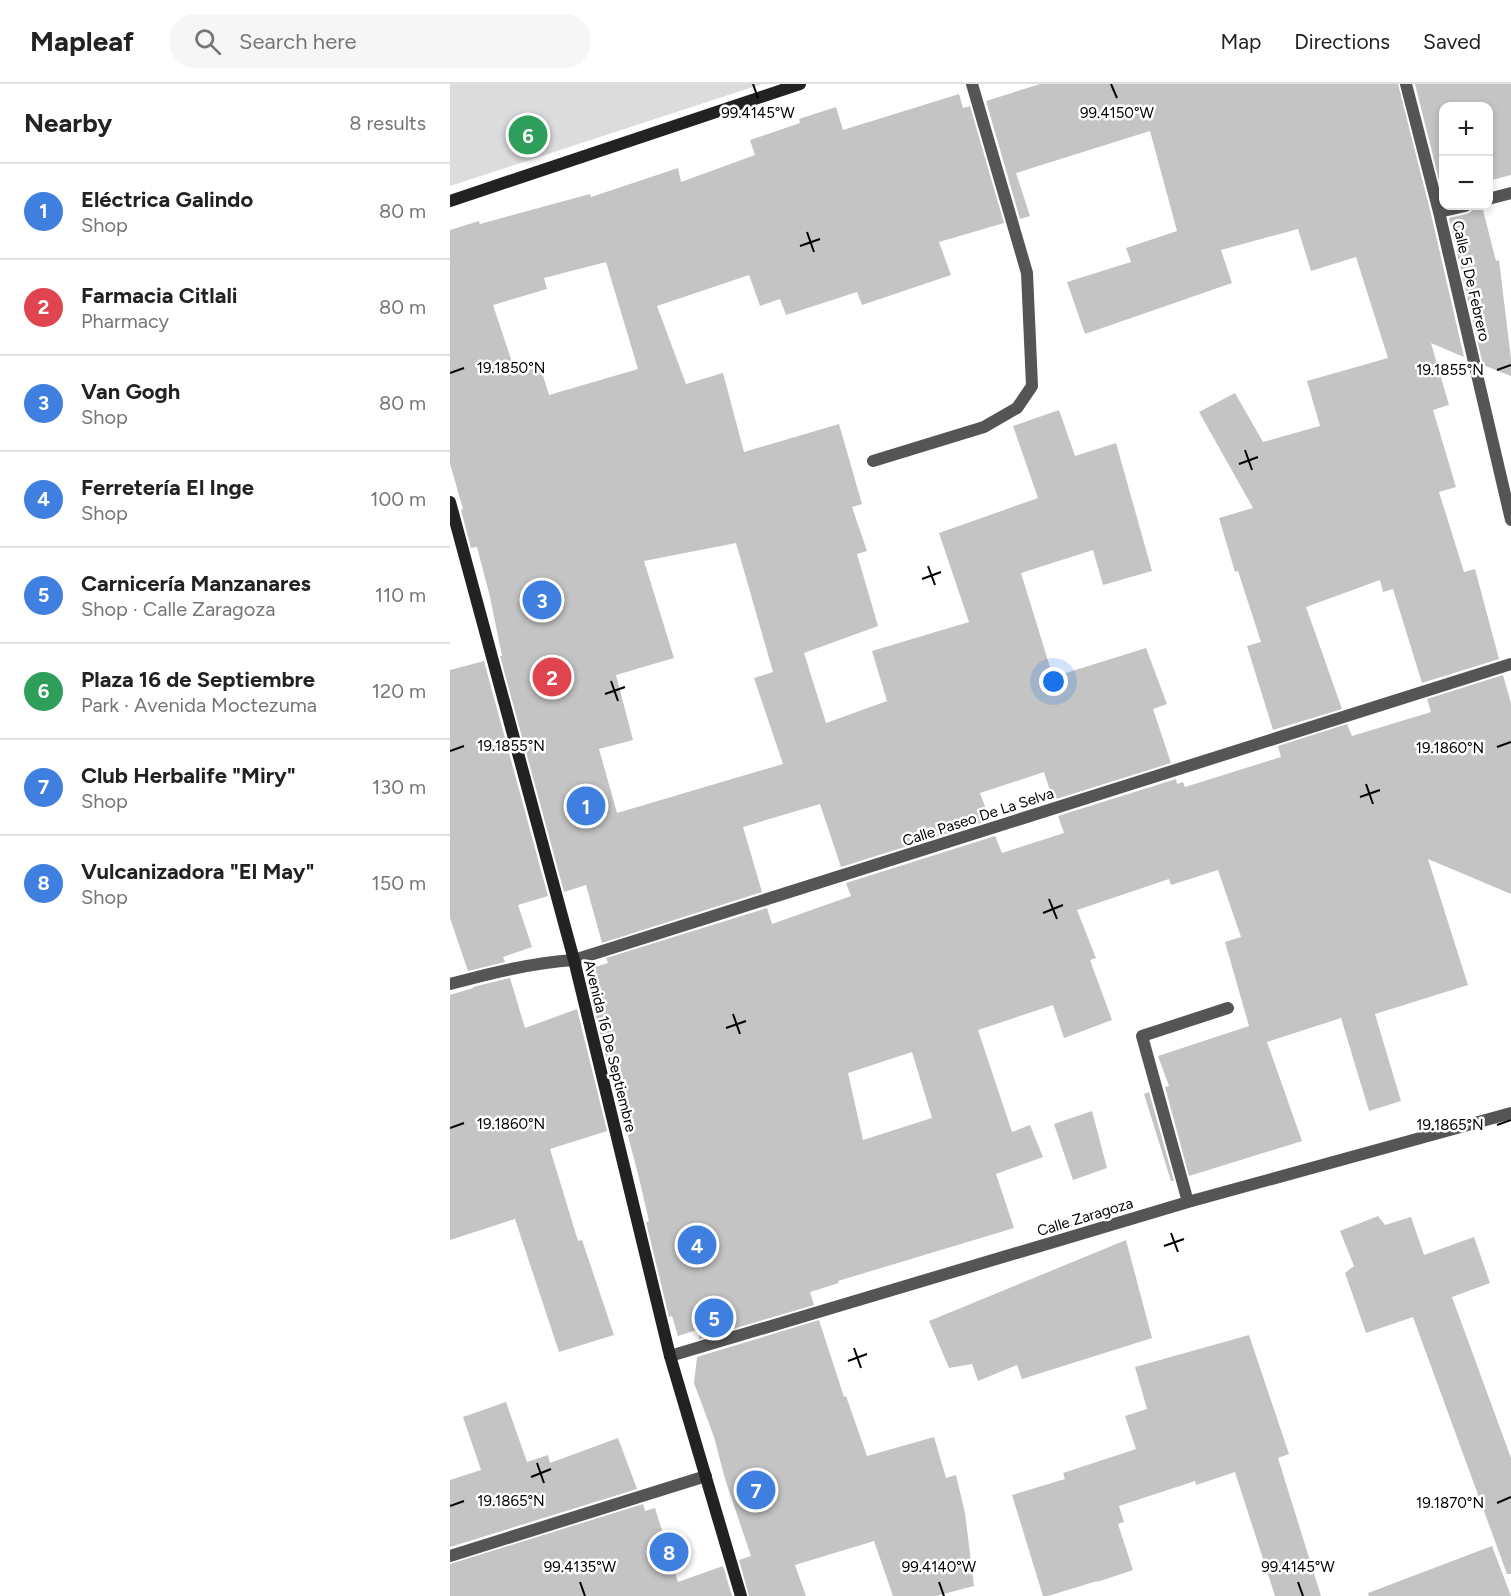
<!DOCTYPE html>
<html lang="en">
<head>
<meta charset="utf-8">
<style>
	:root { --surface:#fff; --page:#f6f6f6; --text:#222; --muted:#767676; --line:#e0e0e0; --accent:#000 }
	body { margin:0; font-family:Figtree,sans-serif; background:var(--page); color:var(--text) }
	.controls { position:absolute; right:18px; top:18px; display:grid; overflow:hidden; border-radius:12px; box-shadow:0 3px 9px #0003 }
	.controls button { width:54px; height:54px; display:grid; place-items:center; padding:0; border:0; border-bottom:2px solid var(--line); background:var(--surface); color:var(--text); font:30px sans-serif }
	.you { position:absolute; left:604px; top:598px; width:21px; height:21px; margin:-15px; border:4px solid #fff; border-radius:50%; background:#1a73e8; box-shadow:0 0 0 9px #1a73e833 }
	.badge { display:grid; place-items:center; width:39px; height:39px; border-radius:50%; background:var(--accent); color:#fff; font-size:20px; font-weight:700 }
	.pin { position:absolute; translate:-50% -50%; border:3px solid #fff; box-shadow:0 2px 6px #0006 }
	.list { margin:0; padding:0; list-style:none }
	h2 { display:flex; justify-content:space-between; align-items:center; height:78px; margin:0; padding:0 24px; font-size:26px }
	h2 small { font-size:20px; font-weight:400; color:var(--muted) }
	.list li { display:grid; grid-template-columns:39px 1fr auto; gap:18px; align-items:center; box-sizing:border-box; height:96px; padding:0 24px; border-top:2px solid var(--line) }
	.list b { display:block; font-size:22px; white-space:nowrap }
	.list p { margin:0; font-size:20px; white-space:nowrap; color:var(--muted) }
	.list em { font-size:20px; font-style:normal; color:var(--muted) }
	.icon { flex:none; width:33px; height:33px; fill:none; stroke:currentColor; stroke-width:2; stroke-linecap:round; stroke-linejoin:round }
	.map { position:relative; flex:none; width:1061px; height:1512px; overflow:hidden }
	header { display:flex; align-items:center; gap:36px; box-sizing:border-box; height:84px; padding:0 30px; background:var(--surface); border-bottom:2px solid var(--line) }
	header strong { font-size:28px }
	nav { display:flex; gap:33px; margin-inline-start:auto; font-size:21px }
	.search { width:420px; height:54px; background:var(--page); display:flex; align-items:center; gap:15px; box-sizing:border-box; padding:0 21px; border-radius:24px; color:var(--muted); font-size:22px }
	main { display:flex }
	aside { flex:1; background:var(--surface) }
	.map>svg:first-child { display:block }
	.green { fill:#dcdcdc }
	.building { fill:#c4c4c4; fill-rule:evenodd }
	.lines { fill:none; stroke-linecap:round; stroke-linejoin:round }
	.service { stroke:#555; stroke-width:12 }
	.minor { stroke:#555; stroke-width:12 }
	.secondary { stroke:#222; stroke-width:12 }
	.ticks { fill:none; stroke:#000; stroke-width:2 }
	.labels { text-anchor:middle; stroke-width:5; stroke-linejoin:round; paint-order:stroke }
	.street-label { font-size:15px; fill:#000; stroke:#fff }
	.ticks-label { font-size:15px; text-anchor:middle; fill:#000; stroke:#fff; stroke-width:5; stroke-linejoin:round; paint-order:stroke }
</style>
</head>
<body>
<header>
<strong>Mapleaf</strong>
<div class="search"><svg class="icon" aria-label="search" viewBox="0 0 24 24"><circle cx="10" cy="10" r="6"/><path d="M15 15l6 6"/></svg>Search here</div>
<nav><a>Map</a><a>Directions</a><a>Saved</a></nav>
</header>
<main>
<aside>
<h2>Nearby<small>8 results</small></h2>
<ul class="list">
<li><span class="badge" style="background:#3f7fe0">1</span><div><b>Eléctrica Galindo</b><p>Shop</p></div><em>80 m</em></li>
<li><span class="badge" style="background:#e0444e">2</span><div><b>Farmacia Citlali</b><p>Pharmacy</p></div><em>80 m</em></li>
<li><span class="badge" style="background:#3f7fe0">3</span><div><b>Van Gogh</b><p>Shop</p></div><em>80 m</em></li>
<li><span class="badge" style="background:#3f7fe0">4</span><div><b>Ferretería El Inge</b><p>Shop</p></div><em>100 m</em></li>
<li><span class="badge" style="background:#3f7fe0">5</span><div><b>Carnicería Manzanares</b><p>Shop · Calle Zaragoza</p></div><em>110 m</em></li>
<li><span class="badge" style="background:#2e9e5b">6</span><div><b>Plaza 16 de Septiembre</b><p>Park · Avenida Moctezuma</p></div><em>120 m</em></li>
<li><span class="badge" style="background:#3f7fe0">7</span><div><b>Club Herbalife &quot;Miry&quot;</b><p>Shop</p></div><em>130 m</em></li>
<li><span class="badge" style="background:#3f7fe0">8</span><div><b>Vulcanizadora &quot;El May&quot;</b><p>Shop</p></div><em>150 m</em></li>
</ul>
</aside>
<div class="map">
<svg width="1061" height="1512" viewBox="0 0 1061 1512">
	<rect width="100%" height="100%" fill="#fff"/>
	<!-- green -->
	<path class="green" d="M0,0H312L0,102Z"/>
	<!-- building -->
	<path class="building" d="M590,0H948L981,130L1014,273L981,259L999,321L983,326L1006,403L989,408L1014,488L1025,485L1049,575L972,599L943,505L933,508L930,496L856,523L892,625L823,646L797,562L811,558L788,487L785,488L769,434L803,424L749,328L785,309L813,358L870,342L857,297L938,274L906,173L861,187L848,145L771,166L782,199L635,250L617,198L681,178L676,164L727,147L700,47L566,89L580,132L570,135L536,17Z
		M965,0H1061V91L1038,97V22H993V112Z
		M509,10L513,24L520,22L554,139L489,158L501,191L412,221L407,208L336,231L330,215L310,222L299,191L207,222L236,300L273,289L294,368L389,340L412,420L402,423L417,467L407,470L428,542L354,569L376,639L437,617L422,567L519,538L489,449L588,414L563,342L609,326L625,372L666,359L702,487L653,501L643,466L571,489L603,593L696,564L717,620L703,625L721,679L603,716L594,688L530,709L540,736L391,783L370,720L293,743L312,808L152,859L136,801L114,808L50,572H52L40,513L27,463L21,464L11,426L13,425L0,380V146L29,137L30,140L140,110L141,113L228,84L231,98L305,71L300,56L350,39L349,35L386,23L393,46ZM156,178L188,285L99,311L90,282L66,290L43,221L97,205L94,194ZM286,459L323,588L304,594L333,680L167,729L149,665L183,656L166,591L224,574L194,477Z
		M1023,122H1032L1046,177L1049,176L1061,275V292L1033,281L999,134L1017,130L1021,128Z
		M34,577L98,812L68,821L82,863L53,873L55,878L18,887L0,834V586Z
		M1053,591L1061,619V810L978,775L1018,901L925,930L951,1017L919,1027L891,934L817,958L852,1057L739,1092L715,1003L719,1002L708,972L799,942L775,858L791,853L768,786L721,801L719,795L627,826L646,874L640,876L662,936L614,954L603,921L528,946L562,1048L580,1041L593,1073L546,1090L564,1144L388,1197L389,1199L360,1208L364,1221L249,1255L250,1245L228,1252L222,1232L219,1233L196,1138L199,1137L188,1090L175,1041L173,1042L143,920L151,917L141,884L158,879L156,874L317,824L322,840L401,812L396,799L545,752L552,769L614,749L608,732L726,695L727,700L733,698L735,703L831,673L828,662L897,640L902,652L981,628L977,615ZM462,968L482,1034L413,1056L398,989Z
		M60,894L75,944L127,925L157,1047L100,1065L128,1157L132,1156L164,1251L109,1268L65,1135L0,1156V911L23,904V903Z
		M699,1008L724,1097H721L694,1010Z
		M642,1027L657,1084L623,1096L604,1040Z
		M928,1132L935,1141L961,1133L974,1171L1024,1153L1040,1199L1002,1213L1061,1374V1490H1057L963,1233L916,1249L895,1189L904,1182L890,1147Z
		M676,1156L702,1254L572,1295L567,1281L528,1297L522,1280L499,1284L479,1237Z
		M369,1236L394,1313L396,1312L417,1372L484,1353L496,1394L506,1391L515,1429L524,1502L486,1512H443L424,1457L345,1481L356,1512H299L289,1476L301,1472L275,1395L264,1353L244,1299L247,1273Z
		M799,1251L839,1370L828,1374L871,1512H825L785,1388L746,1401L745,1397L669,1422L674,1438L668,1440L683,1486L647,1498V1497L598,1512H593L562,1411L615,1395L613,1389L686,1365L675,1332L697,1325L685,1283Z
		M56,1318L77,1378L98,1371L100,1379L168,1354L187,1405L0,1463V1396L31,1386L13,1333Z
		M193,1420L195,1427L205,1424L228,1498L273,1482L282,1512H0V1480Z
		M1042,1462L1061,1512H919L918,1509Z"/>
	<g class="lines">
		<!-- service -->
		<path class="service" d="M423,377L534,343L567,324L582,302L577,189L522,0"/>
		<!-- minor -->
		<path class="minor" d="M956,0L989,128L1061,436
			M1038,115L1061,109
			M989,128L1015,122
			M0,900C41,889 81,879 124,876L1061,580
			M738,1118L692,952L778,924
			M220,1272L738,1118L1061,1029
			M0,1472L256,1392"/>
		<!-- secondary -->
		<path class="secondary" d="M0,117L350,0
			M0,418L124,876L220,1272L291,1512"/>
	</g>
	<!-- ticks -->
	<path class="ticks" d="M303,0L308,14M661,0L667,14M357,148L364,168M350,162L370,155M1047,286L1061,281M0,289L14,284M795,366L802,386M789,380L808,373M478,482L485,501M472,495L491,488M161,597L168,617M155,610L175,603M1047,663L1061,658M0,667L14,662M916,700L923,720M910,713L930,706M599,815L607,835M593,829L613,821M283,930L290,950M276,944L296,937M1047,1041L1061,1036M0,1044L14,1039M721,1149L728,1168M714,1162L734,1155M404,1264L411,1284M398,1277L417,1270M87,1379L94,1399M81,1393L101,1385M1047,1419L1061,1413M0,1422L14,1417M130,1498L135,1512M489,1498L494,1512M848,1498L853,1512"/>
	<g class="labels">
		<!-- street labels -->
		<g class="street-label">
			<text transform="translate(1021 197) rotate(77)" y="5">Calle 5 De Febrero</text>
			<text transform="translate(528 733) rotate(-18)" y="5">Calle Paseo De La Selva</text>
			<text transform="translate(160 962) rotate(76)" y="5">Avenida 16 De Septiembre</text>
			<text transform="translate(635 1133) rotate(-17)" y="5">Calle Zaragoza</text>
		</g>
	</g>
	<g class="ticks-label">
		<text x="308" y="34">99.4145°W</text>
		<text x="667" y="34">99.4150°W</text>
		<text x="61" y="289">19.1850°N</text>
		<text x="1000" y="291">19.1855°N</text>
		<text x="61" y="667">19.1855°N</text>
		<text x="1000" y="669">19.1860°N</text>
		<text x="61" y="1045">19.1860°N</text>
		<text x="1000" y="1046">19.1865°N</text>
		<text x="61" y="1422">19.1865°N</text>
		<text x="1000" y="1424">19.1870°N</text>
		<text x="130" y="1488">99.4135°W</text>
		<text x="489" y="1488">99.4140°W</text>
		<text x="848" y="1488">99.4145°W</text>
	</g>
</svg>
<div class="controls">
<button>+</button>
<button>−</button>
</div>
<div class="you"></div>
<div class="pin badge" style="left:136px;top:722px;background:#3f7fe0">1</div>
<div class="pin badge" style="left:102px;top:593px;background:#e0444e">2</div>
<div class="pin badge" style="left:92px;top:516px;background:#3f7fe0">3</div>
<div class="pin badge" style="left:247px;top:1161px;background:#3f7fe0">4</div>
<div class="pin badge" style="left:264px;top:1234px;background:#3f7fe0">5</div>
<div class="pin badge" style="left:78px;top:51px;background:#2e9e5b">6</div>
<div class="pin badge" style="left:306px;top:1406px;background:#3f7fe0">7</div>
<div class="pin badge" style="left:219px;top:1468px;background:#3f7fe0">8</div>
</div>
</main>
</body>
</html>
